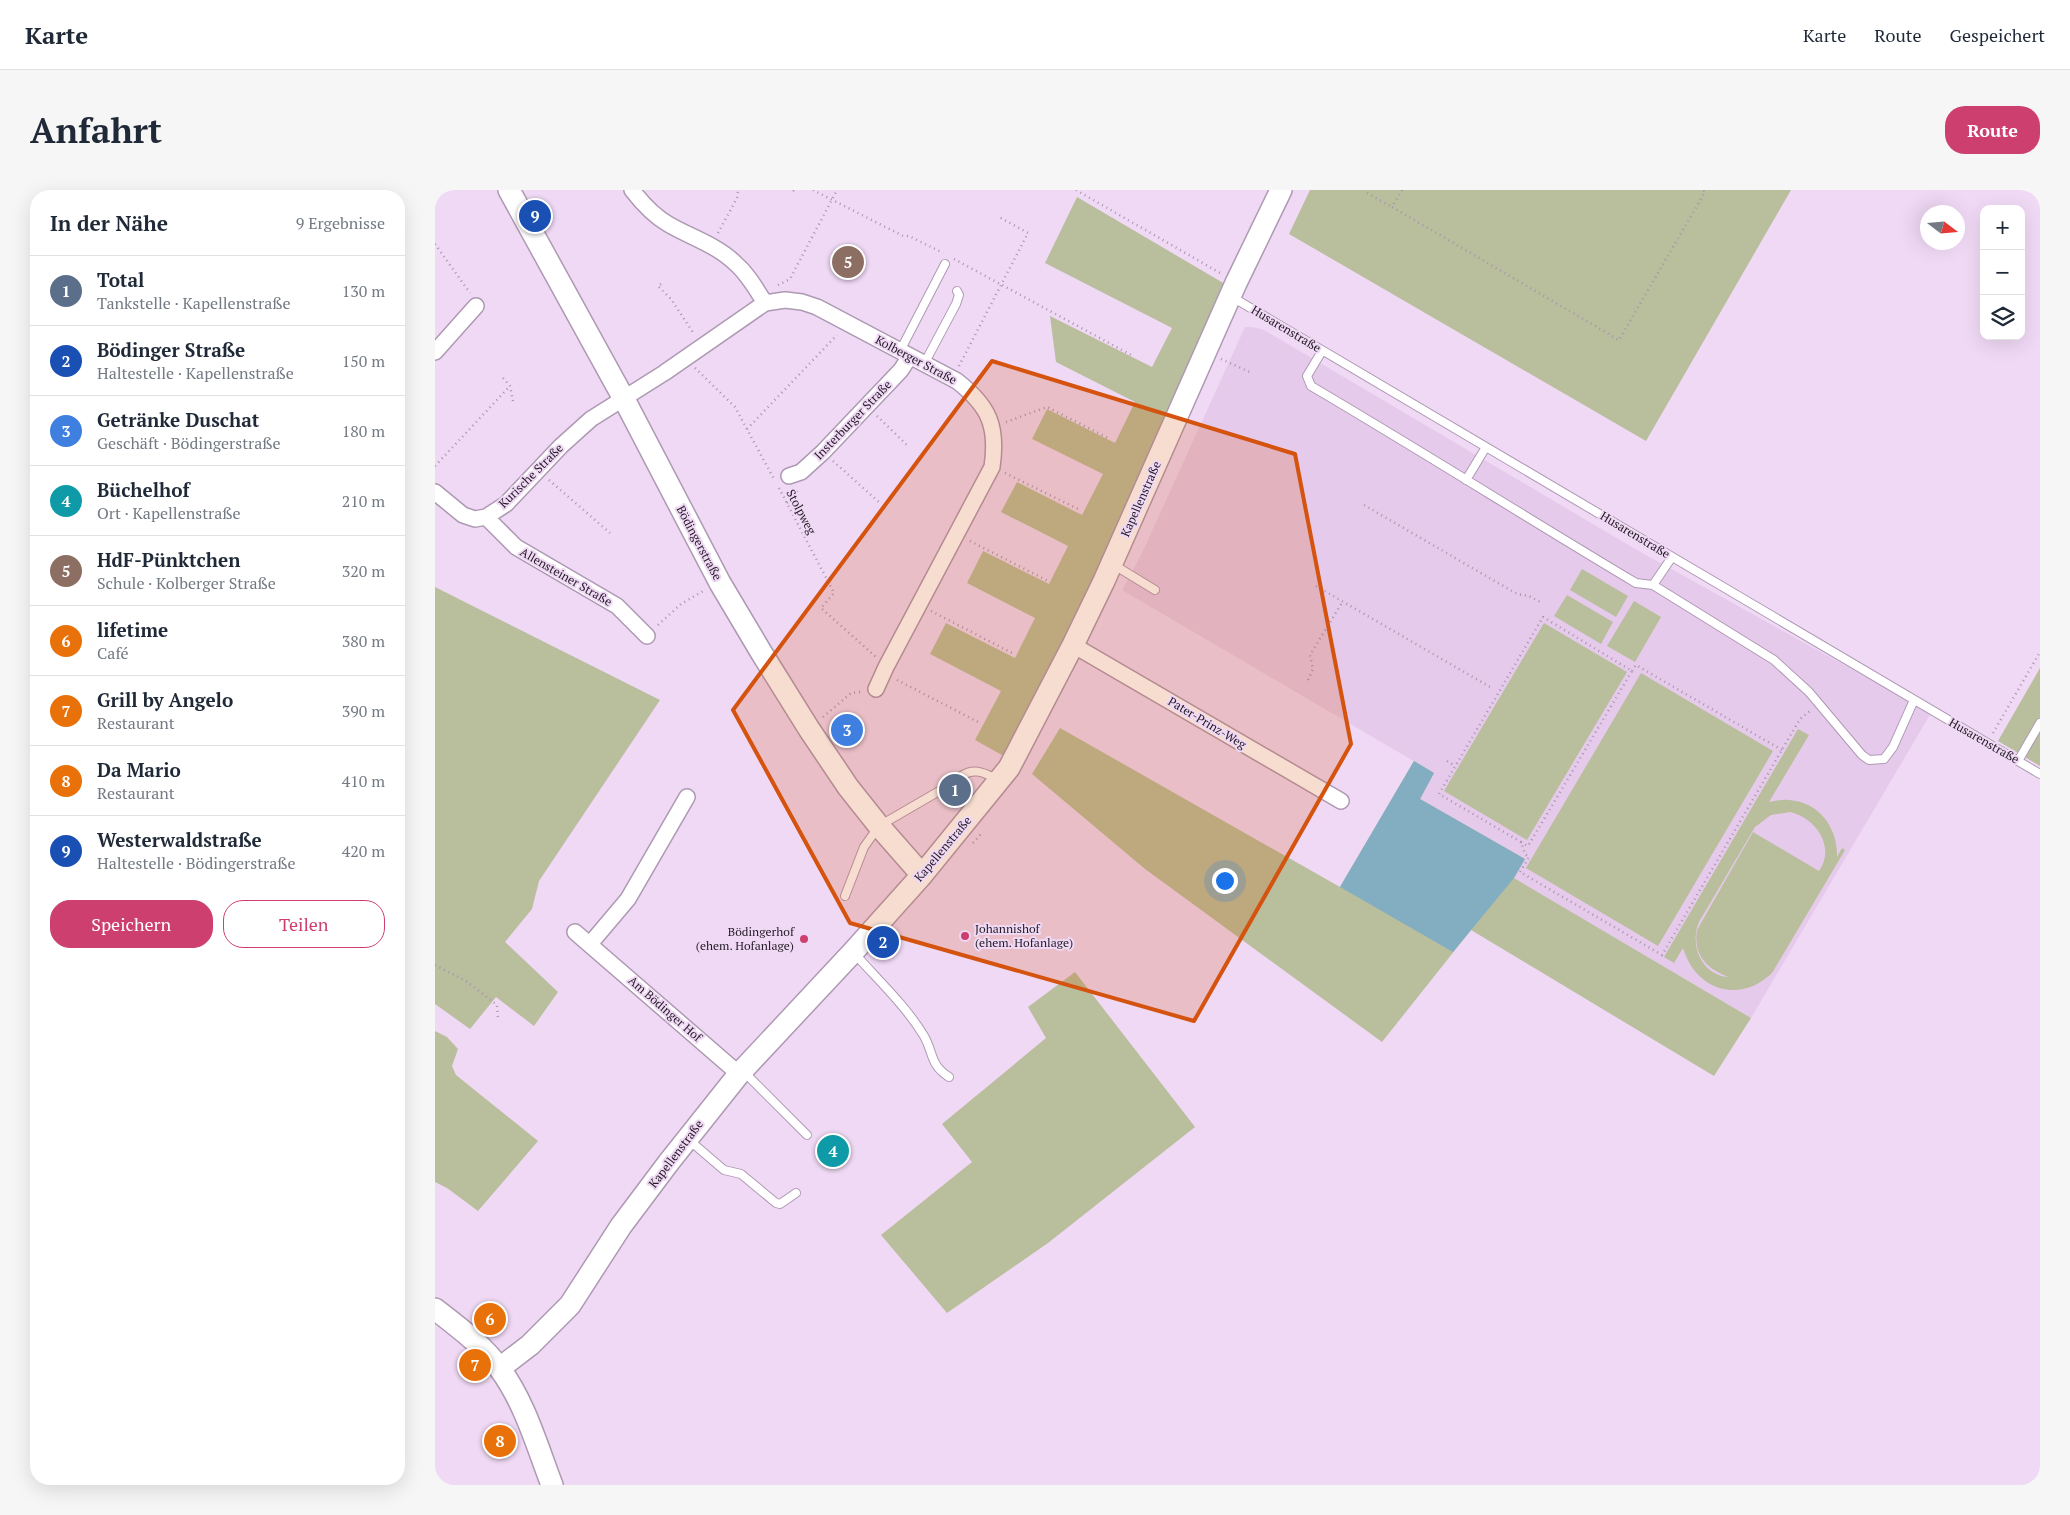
<!DOCTYPE html>
<html lang="de">
<head>
<meta charset="utf-8">
<style>
	:root { --surface:#fff; --page:#f6f6f7; --text:#1f2937; --muted:#747a83; --line:#e0e1e3; --accent:#cc3f6f }
	body { margin:0; font-family:"PT Serif",serif; background:var(--page); color:var(--text) }
	.controls { position:absolute; right:15px; top:15px; display:grid; overflow:hidden; border-radius:10px; box-shadow:0 5px 20px #0002 }
	.controls button { width:45px; height:45px; display:grid; place-items:center; padding:0; border:0; border-bottom:1px solid var(--line); background:var(--surface); color:var(--text); font:25px sans-serif }
	.compass { position:absolute; left:1485px; top:15px; width:45px; height:45px; border-radius:50%; background:var(--surface); box-shadow:0 5px 20px #0002; rotate:106deg }
	.you { position:absolute; left:789px; top:690px; width:18px; height:18px; margin:-12px; border:4px solid #fff; border-radius:50%; background:#1a73e8; box-shadow:0 0 0 8px #1a73e833 }
	.badge { display:grid; place-items:center; width:32px; height:32px; border-radius:50%; background:var(--accent); color:#fff; font-size:16px; font-weight:700 }
	.pin { position:absolute; translate:-50% -50%; border:2px solid #fff; box-shadow:0 1px 5px #0006 }
	.list { margin:0; padding:0; list-style:none }
	h2 { display:flex; justify-content:space-between; align-items:center; height:65px; margin:0; padding:0 20px; font-size:21px }
	h2 small { font-size:16px; font-weight:400; color:var(--muted) }
	.list li { display:grid; grid-template-columns:32px 1fr auto; gap:15px; align-items:center; box-sizing:border-box; height:70px; padding:0 20px; border-top:1px solid var(--line) }
	.list b { display:block; font-size:19px; white-space:nowrap }
	.list p { margin:0; font-size:16px; white-space:nowrap; color:var(--muted) }
	.list em { font-size:16px; font-style:normal; color:var(--muted) }
	.actions { display:flex; gap:10px; padding:15px 20px }
	.actions a { flex:1; padding:11px 0; border:1px solid var(--accent); border-radius:20px; text-align:center; font-size:18px; color:var(--accent) }
	.actions .main { background:var(--accent); color:#fff }
	.icon { flex:none; width:28px; height:28px; fill:none; stroke:currentColor; stroke-width:2; stroke-linecap:round; stroke-linejoin:round }
	.map { position:relative; flex:none; width:1605px; height:1295px; overflow:hidden; border-radius:20px }
	header { display:flex; align-items:center; gap:30px; box-sizing:border-box; height:70px; padding:0 25px; background:var(--surface); border-bottom:1px solid var(--line) }
	header strong { font-size:24px }
	nav { display:flex; gap:28px; margin-inline-start:auto; font-size:18px }
	.intro { display:flex; align-items:center; justify-content:space-between; box-sizing:border-box; height:120px; padding:0 30px }
	h1 { margin:0; font-size:35px }
	.button { padding:12px 22px; border-radius:20px; background:var(--accent); color:#fff; font-size:18px; font-weight:700 }
	main { display:flex; gap:30px; padding:0 30px }
	aside { flex:1; background:var(--surface); border-radius:20px; box-shadow:0 5px 20px #0002 }
	.map>svg:first-child { display:block }
	.built { fill:#e6caeb }
	.green { fill:#b9be9c; fill-rule:evenodd }
	.water { fill:#83aec2 }
	.lines { fill:none; stroke-linecap:round; stroke-linejoin:round }
	.lane-casing { stroke:#ae99b3; stroke-width:10 }
	.street-casing { stroke:#ae99b3; stroke-width:18 }
	.secondary-casing { stroke:#ae99b3; stroke-width:24 }
	.path { stroke:#a795ab; stroke-width:2.5; stroke-dasharray:1 4; stroke-linecap:butt }
	.lane { stroke:#fff; stroke-width:8 }
	.street { stroke:#fff; stroke-width:15 }
	.secondary { stroke:#fff; stroke-width:21 }
	.marked { fill:#d4530e; fill-opacity:0.2; stroke:#d4530e; stroke-width:4; stroke-linejoin:round }
	.poi-dot { fill:#cc3f6f; stroke:#f0d9f5; stroke-width:2 }
	.labels { text-anchor:middle; stroke-width:4; stroke-linejoin:round; paint-order:stroke }
	.street-label { font-size:12px; fill:#231b25; stroke:#f0d9f5 }
	.poi-label { font-size:12px; fill:#231b25; stroke:#f0d9f5; text-anchor:start }
</style>
</head>
<body>
<header>
<strong>Karte</strong>
<nav><a>Karte</a><a>Route</a><a>Gespeichert</a></nav>
</header>
<div class="intro"><h1>Anfahrt</h1><a class="button">Route</a></div>
<main>
<aside>
<h2>In der Nähe<small>9 Ergebnisse</small></h2>
<ul class="list">
<li><span class="badge" style="background:#5c6f8a">1</span><div><b>Total</b><p>Tankstelle · Kapellenstraße</p></div><em>130 m</em></li>
<li><span class="badge" style="background:#1a4fb4">2</span><div><b>Bödinger Straße</b><p>Haltestelle · Kapellenstraße</p></div><em>150 m</em></li>
<li><span class="badge" style="background:#3f7fe0">3</span><div><b>Getränke Duschat</b><p>Geschäft · Bödingerstraße</p></div><em>180 m</em></li>
<li><span class="badge" style="background:#0f9aa8">4</span><div><b>Büchelhof</b><p>Ort · Kapellenstraße</p></div><em>210 m</em></li>
<li><span class="badge" style="background:#8d6e63">5</span><div><b>HdF-Pünktchen</b><p>Schule · Kolberger Straße</p></div><em>320 m</em></li>
<li><span class="badge" style="background:#e8710a">6</span><div><b>lifetime</b><p>Café</p></div><em>380 m</em></li>
<li><span class="badge" style="background:#e8710a">7</span><div><b>Grill by Angelo</b><p>Restaurant</p></div><em>390 m</em></li>
<li><span class="badge" style="background:#e8710a">8</span><div><b>Da Mario</b><p>Restaurant</p></div><em>410 m</em></li>
<li><span class="badge" style="background:#1a4fb4">9</span><div><b>Westerwaldstraße</b><p>Haltestelle · Bödingerstraße</p></div><em>420 m</em></li>
</ul>
<div class="actions"><a class="main">Speichern</a><a>Teilen</a></div>
</aside>
<div class="map">
<svg width="1605" height="1295" viewBox="0 0 1605 1295">
	<rect width="100%" height="100%" fill="#f0d9f5"/>
	<!-- built -->
	<path class="built" d="M810,137H818L829,140L1202,360L1496,523L1316,828L1079,688L1090,669L984,609L999,583L687,400L707,363Z"/>
	<!-- green -->
	<path class="green" d="M875,0H1356L1211,251L854,44Z
		M642,7L795,97L574,569L540,550L566,501L495,464L511,433L580,468L600,428L532,393L548,361L614,394L633,356L566,322L582,292L647,325L668,284L597,249L612,219L680,253L700,212L621,172L615,126L717,177L737,138L610,73Z
		M1147,379L1193,406L1181,427L1135,400Z
		M0,397L225,510L104,691L97,719L70,752L123,802L99,836L61,807L35,839L0,814Z
		M1132,405L1178,432L1166,454L1119,426Z
		M1199,411L1226,427L1200,472L1172,456Z
		M1109,433L1192,482L1092,650L1009,601Z
		M1605,478V576L1563,551Z
		M1206,483L1338,561L1223,756L1091,678Z
		M625,538L905,697L979,571L999,583L985,609L1090,669L1079,688L1316,828L1279,886L1036,740L947,852L710,679L597,584Z
		M1363,539L1374,545L1334,612C1341,611 1347,609 1354,610C1385,612 1403,639 1402,667L1407,658L1410,660L1337,783C1305,814 1261,801 1248,758L1239,773L1229,767ZM1355,622C1381,628 1401,657 1384,681L1318,642L1262,740C1258,765 1272,779 1294,787C1267,786 1254,755 1264,732L1320,637L1336,625Z
		M640,782L760,937L613,1053L512,1123L446,1045L537,972L507,934L611,848L593,817Z
		M0,841L12,847L23,859L17,876L21,885L103,951L43,1021L12,998L0,992Z"/>
	<!-- water -->
	<path class="water" d="M979,571L999,583L985,609L1090,669L1079,688L1018,762L905,697Z"/>
	<g class="lines">
		<!-- lane casing -->
		<g class="lane-casing">
			<path id="lane" d="M797,107L1605,584
				M465,161L510,74
				M887,161L872,186L876,196C985,260 1092,328 1201,393L1218,395L1237,367
				M489,174L521,114L524,105L522,101
				M1031,290L1051,257
				M679,375L720,400
				M1218,395L1339,470L1374,502L1427,565L1434,570L1449,569L1458,557L1479,510
				M1583,571L1605,533
				M526,586C540,577 549,583 562,589
				M410,706L429,657L444,636L506,600
				M420,764C443,790 471,816 489,846C499,864 495,875 514,887
				M308,881L372,945
				M254,950L289,980L306,984L341,1013L345,1014L361,1003"/>
		</g>
		<!-- street casing -->
		<g class="street-casing">
			<path id="street" d="M197,0C207,13 219,26 233,34C255,47 282,55 300,73C313,84 321,99 330,113
				M0,162L41,116
				M354,286L366,282L388,262L466,180L475,166
				M0,302L28,325L40,329L51,327L71,314L126,256L156,229L229,183L330,113L350,110L367,112L382,117L522,191C554,216 563,236 557,277L451,477L441,499
				M51,327L81,357L182,416L212,446
				M638,455L906,611
				M140,742L304,884
				M155,754L193,709L252,607"/>
		</g>
		<!-- secondary casing -->
		<g class="secondary-casing">
			<path id="secondary" d="M74,0L189,209L285,393L326,462L374,539L413,597L444,636L487,685
				M0,1119C23,1137 48,1155 65,1179C90,1213 102,1256 117,1295
				M65,1178L95,1155L135,1115L186,1036L234,972L304,884L418,762L487,685L574,578L638,455L669,391L801,93L846,0"/>
		</g>
		<!-- path -->
		<path class="path" d="M378,0L468,46H474L508,63
			M641,0L785,83
			M967,0L957,17L1184,150L1270,2L1268,0
			M358,1L359,0
			M932,3L957,17
			M283,43L302,8L303,0
			M0,54L35,103
			M519,69L698,166
			M226,94L223,96L236,109L259,144
			M343,95L355,89L402,0
			M786,169L817,183
			M524,176L593,43L564,27
			M260,178L300,217L339,289
			M68,188L75,196L78,211
			M442,226L473,256
			M571,232L612,217L675,249
			M312,239L402,145
			M398,271L445,313
			M0,276L75,196
			M570,283L645,320
			M114,290L175,343
			M344,298L399,403L386,418L441,467
			M352,313L364,299
			M929,315L1082,404L1094,406L1105,412
			M535,351L613,391
			M881,396L1055,497
			M496,421L577,463
			M223,435L246,414L270,400
			M1197,481L1201,475L1347,560
			M462,490L545,533
			M873,490L878,479L875,465L908,411
			M388,527L416,503L426,502
			M1558,543L1605,462
			M1012,571L1020,576
			M1086,652L1093,656L1197,481L1108,427L1004,604L1086,652L1090,664L1094,667L1085,682L1227,765L1365,529L1375,521
			M538,653L546,644
			M0,775L31,791L62,815L63,828"/>
		<!-- lane -->
		<use href="#lane" class="lane"/>
		<!-- street -->
		<use href="#street" class="street"/>
		<!-- secondary -->
		<use href="#secondary" class="secondary"/>
	</g>
	<!-- marked area -->
	<path class="marked" d="M557,171L860,264L916,554L759,831L415,733L298,520Z"/>
	<!-- markers -->
	<g class="poi-dot">
		<circle cx="530" cy="746" r="5"/>
		<circle cx="369" cy="749" r="5"/>
	</g>
	<g class="labels">
		<!-- street labels -->
		<g class="street-label">
			<text transform="translate(851 139) rotate(31)" y="4">Husarenstraße</text>
			<text transform="translate(481 170) rotate(28)" y="4">Kolberger Straße</text>
			<text transform="translate(418 230) rotate(-46)" y="4">Insterburger Straße</text>
			<text transform="translate(96 286) rotate(-45)" y="4">Kurische Straße</text>
			<text transform="translate(706 309) rotate(-66)" y="4">Kapellenstraße</text>
			<text transform="translate(366 322) rotate(62)" y="4">Stolpweg</text>
			<text transform="translate(1200 345) rotate(31)" y="4">Husarenstraße</text>
			<text transform="translate(264 353) rotate(62)" y="4">Bödingerstraße</text>
			<text transform="translate(131 387) rotate(30)" y="4">Allensteiner Straße</text>
			<text transform="translate(772 533) rotate(31)" y="4">Pater-Prinz-Weg</text>
			<text transform="translate(1549 551) rotate(30)" y="4">Husarenstraße</text>
			<text transform="translate(508 659) rotate(-50)" y="4">Kapellenstraße</text>
			<text transform="translate(230 819) rotate(41)" y="4">Am Bödinger Hof</text>
			<text transform="translate(241 964) rotate(-53)" y="4">Kapellenstraße</text>
		</g>
		<!-- poi labels -->
		<g class="poi-label">
			<text x="540" y="743">Johannishof<tspan x="540" dy="14">(ehem. Hofanlage)</tspan></text>
			<text x="359" y="746" text-anchor="end">Bödingerhof<tspan x="359" dy="14">(ehem. Hofanlage)</tspan></text>
		</g>
	</g>
</svg>
<div class="controls">
<button>+</button>
<button>−</button>
<button><svg class="icon" aria-label="layers" viewBox="0 0 24 24"><path d="M12 4l9 5-9 5-9-5zM3 14l9 5 9-5"/></svg></button>
</div>
<svg class="compass" viewBox="-18 -18 36 36"><path d="M0-13l5 13h-10z" fill="#e53935"/><path d="M0 13l5-13h-10z" fill="#747a83"/></svg>
<div class="you"></div>
<div class="pin badge" style="left:520px;top:600px;background:#5c6f8a">1</div>
<div class="pin badge" style="left:448px;top:752px;background:#1a4fb4">2</div>
<div class="pin badge" style="left:412px;top:540px;background:#3f7fe0">3</div>
<div class="pin badge" style="left:398px;top:961px;background:#0f9aa8">4</div>
<div class="pin badge" style="left:413px;top:72px;background:#8d6e63">5</div>
<div class="pin badge" style="left:55px;top:1129px;background:#e8710a">6</div>
<div class="pin badge" style="left:40px;top:1175px;background:#e8710a">7</div>
<div class="pin badge" style="left:65px;top:1251px;background:#e8710a">8</div>
<div class="pin badge" style="left:100px;top:26px;background:#1a4fb4">9</div>
</div>
</main>
</body>
</html>
